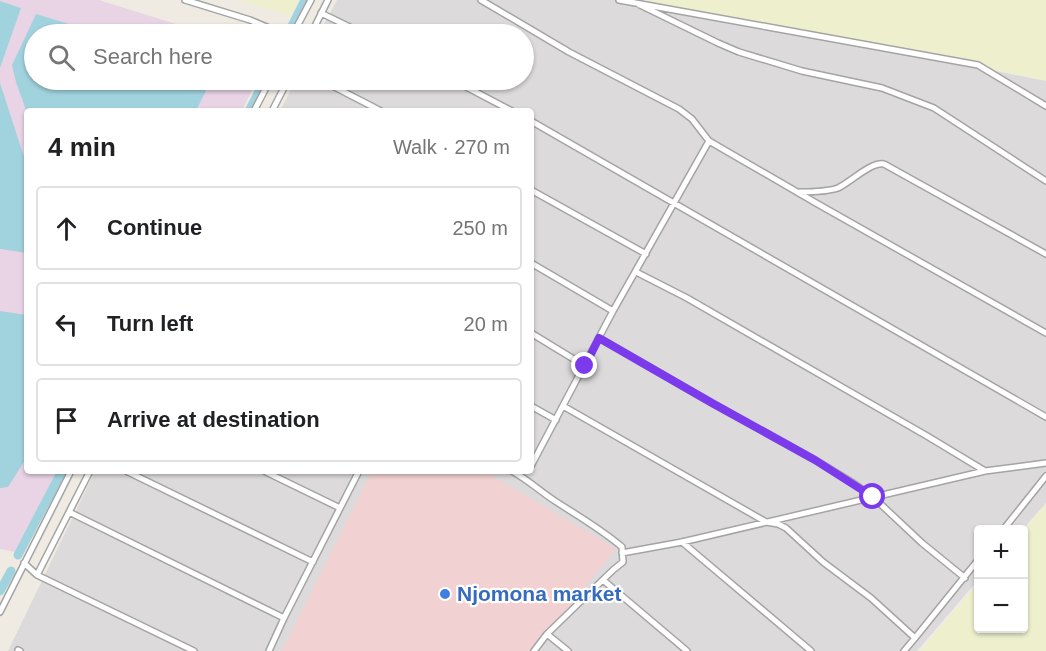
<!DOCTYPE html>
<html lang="en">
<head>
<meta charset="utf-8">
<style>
	:root { --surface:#fff; --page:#f2f2f2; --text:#202124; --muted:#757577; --line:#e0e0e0 }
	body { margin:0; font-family:Arial,sans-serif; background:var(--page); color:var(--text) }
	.controls { position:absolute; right:18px; bottom:18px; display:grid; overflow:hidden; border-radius:6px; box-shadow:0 2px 4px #0004 }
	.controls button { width:54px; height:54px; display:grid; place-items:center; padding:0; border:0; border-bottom:2px solid var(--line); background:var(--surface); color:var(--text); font:30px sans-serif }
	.stop { position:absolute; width:18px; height:18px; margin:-14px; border:4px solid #7c3aed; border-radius:50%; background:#fff }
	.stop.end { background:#7c3aed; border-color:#fff; box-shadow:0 2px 6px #0008 }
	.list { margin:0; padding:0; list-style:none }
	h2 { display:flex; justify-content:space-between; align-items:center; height:78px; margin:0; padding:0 24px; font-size:26px }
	h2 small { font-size:20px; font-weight:400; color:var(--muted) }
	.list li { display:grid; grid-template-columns:39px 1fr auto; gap:18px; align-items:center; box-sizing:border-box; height:84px; margin:0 12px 12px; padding:0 12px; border:2px solid var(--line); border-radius:6px }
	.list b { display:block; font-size:22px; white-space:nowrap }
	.list em { font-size:20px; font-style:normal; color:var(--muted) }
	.icon { flex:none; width:33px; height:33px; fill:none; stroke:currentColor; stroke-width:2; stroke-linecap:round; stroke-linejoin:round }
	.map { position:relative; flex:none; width:1046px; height:651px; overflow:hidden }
	.search { position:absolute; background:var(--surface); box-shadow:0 2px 4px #0004; left:24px; top:24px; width:510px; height:66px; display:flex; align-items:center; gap:15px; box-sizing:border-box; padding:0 21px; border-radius:33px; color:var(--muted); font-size:22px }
	.panel { position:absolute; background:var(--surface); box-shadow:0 2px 4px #0004; left:24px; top:108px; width:510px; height:366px; border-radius:6px }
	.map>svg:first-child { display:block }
	.residential { fill:#dcdada }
	.commercial { fill:#f1d1d1 }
	.industrial { fill:#e9d4e5 }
	.farmland { fill:#edefcd }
	.water { fill:#a1d3df }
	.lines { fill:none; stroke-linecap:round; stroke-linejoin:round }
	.canal { stroke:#a1d3df; stroke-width:9 }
	.lane-casing { stroke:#a4a4a4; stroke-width:8 }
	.lane { stroke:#fff; stroke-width:5 }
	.route { stroke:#7c3aed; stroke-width:8 }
	.shop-dot { fill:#3f7fe0; stroke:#fff; stroke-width:2 }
	.labels { text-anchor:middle; stroke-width:4.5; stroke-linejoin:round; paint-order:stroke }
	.shop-label { font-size:21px; font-weight:bold; fill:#366cbe; stroke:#fff; text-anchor:start }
</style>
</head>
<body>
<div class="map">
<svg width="1046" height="651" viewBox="0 0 1046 651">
	<rect width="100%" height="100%" fill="#efebe3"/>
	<!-- residential -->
	<path class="residential" d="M337,0H640L1046,81V503L1023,529L978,530V580L917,651H8L95,471H531V111H280L296,80H524V34H319Z"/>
	<!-- commercial -->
	<path class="commercial" d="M372,471H484L616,549L533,651H282Z"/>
	<!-- industrial -->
	<path class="industrial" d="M0,0H99L208,34H34V80H257L242,111H27V471H62L20,553L0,549Z"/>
	<!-- farmland -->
	<path class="farmland" d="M240,0H299L290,16Z
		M644,0H1046V80Z
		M1046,504V651H921L978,583V628H1024V530Z"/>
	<!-- water -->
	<path class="water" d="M0,1L21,8L0,68Z
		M36,14L102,34H34V80H211L196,111H27V113L16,82L12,65Z
		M0,83L27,166V253L0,249Z
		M0,311L27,315V457L8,487L0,488Z"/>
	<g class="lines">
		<!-- canal -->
		<path class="canal" d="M288,34L305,0
			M249,111L265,80
			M18,555L62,471
			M0,591L11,571"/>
		<!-- lane casing -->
		<g class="lane-casing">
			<path id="lane" d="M185,0L250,20L283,34
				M481,0L569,52L679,109L692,119L709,141L816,203L1046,333
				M619,0L978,65L1046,106
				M636,3L718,43L739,52L802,71L882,88L934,108L1046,181
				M321,13L364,34
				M293,34L311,0
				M311,34L328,0
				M321,80L381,111
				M453,80L512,111
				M254,111L270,80
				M272,111L288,80
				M531,121L1046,417
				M531,190L646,254
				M800,192C812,192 826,192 838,188C851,182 870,162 884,164L1046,254
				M531,263L613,311
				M636,272L687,298L927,436L985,471
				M531,333L585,366
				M599,338L712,403L815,460L853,483L873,497L922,543L965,578
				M531,406L556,420
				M563,406L766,522L778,524L786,528L823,562L871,598L915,638
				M531,466L613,311L709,141
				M126,471L313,562
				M264,471L340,508
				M512,471C528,480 540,491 555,501C578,516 601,529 622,547L623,562L613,570L547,634L534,651
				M69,512L284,618
				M1003,530L1046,476
				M682,542L811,651
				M622,553L682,542L985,471L1046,463
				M24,563L37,575L194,651
				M37,575L90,471
				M603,580L687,651
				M0,612L71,471
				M547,634L568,651
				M18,650L20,651
				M269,651L284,618L359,471
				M904,651L915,638L978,560"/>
		</g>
		<!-- lane -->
		<use href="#lane" class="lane"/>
	</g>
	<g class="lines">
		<!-- route -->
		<path class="route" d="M585,366L599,338L712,403L815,460L873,497"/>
	</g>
	<!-- markers -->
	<circle class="shop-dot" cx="445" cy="594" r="6"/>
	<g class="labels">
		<!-- shop labels -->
		<g class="shop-label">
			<text x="457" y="601">Njomona market</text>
		</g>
	</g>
</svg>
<div class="controls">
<button>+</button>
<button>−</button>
</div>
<div class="stop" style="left:873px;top:497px"></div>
<div class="stop end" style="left:585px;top:366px"></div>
<div class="search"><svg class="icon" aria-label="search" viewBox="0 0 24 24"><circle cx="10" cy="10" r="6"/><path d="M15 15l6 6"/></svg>Search here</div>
<section class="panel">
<h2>4 min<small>Walk · 270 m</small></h2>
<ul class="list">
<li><svg class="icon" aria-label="ahead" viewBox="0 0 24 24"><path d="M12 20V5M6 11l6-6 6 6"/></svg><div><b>Continue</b></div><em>250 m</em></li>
<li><svg class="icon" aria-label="left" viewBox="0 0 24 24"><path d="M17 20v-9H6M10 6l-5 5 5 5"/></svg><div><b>Turn left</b></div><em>20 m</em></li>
<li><svg class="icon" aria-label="arrive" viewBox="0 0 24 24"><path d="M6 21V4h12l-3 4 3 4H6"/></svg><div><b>Arrive at destination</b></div></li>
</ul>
</section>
</div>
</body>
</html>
